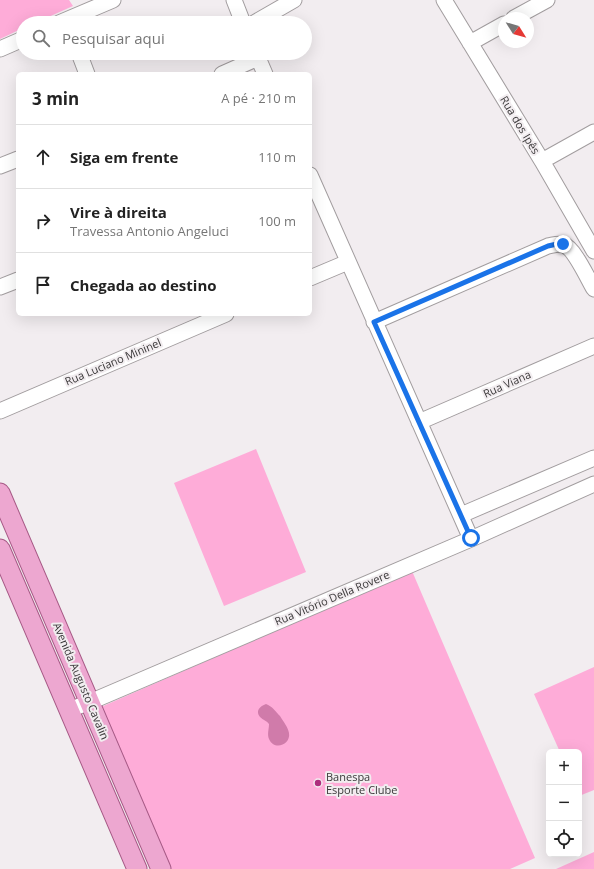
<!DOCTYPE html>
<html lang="pt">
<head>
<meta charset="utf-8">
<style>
	:root { --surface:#fff; --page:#f2f2f2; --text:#222; --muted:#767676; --line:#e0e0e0 }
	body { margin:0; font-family:"Open Sans",sans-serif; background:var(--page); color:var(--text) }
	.controls { position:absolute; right:12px; bottom:12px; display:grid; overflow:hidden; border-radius:6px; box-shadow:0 4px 16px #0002 }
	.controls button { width:36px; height:36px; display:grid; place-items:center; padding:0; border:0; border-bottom:1px solid var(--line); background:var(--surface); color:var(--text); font:20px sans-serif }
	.compass { position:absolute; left:498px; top:12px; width:36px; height:36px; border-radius:50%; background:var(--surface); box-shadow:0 4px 16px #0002; rotate:127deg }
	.stop { position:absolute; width:12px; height:12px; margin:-9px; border:3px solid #1a73e8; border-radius:50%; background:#fff }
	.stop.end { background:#1a73e8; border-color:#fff; box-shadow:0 1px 4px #0008 }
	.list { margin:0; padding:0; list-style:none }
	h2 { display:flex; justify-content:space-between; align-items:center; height:52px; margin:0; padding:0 16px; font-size:17px }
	h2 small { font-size:13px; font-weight:400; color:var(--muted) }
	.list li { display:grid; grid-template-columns:26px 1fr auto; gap:12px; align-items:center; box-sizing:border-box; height:64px; padding:0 16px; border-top:1px solid var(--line) }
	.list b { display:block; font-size:15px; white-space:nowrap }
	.list p { margin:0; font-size:13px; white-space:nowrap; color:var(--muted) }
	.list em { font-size:13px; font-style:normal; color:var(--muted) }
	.icon { flex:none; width:22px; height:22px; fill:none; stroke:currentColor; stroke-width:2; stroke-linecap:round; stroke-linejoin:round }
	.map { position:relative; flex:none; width:594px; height:869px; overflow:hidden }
	.search { position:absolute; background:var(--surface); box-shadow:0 4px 16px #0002; left:16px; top:16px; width:296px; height:44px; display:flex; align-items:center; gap:10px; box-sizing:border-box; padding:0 14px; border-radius:22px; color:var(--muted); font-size:15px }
	.panel { position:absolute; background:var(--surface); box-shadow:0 4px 16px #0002; left:16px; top:72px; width:296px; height:244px; border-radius:6px }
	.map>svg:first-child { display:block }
	.green { fill:#feacd8 }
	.water { fill:#d07baa }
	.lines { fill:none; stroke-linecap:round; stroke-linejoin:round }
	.minor-casing { stroke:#a29d9f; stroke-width:17 }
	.major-casing { stroke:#a75a86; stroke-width:21 }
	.minor { stroke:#fff; stroke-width:15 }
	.major { stroke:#eda7d0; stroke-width:19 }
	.route { stroke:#1a73e8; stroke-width:5 }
	.poi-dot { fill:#ac2e7d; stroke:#f2edf0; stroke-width:1.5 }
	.labels { text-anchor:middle; stroke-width:4; stroke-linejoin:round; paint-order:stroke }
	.street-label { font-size:11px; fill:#3a3839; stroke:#f2edf0 }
	.poi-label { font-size:11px; fill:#3a3839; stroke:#f2edf0; text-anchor:start }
</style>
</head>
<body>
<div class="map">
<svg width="594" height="869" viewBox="0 0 594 869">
	<rect width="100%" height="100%" fill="#f2edf0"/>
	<!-- green -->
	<path class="green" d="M0,0H69L73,6L35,23H23V28L0,39Z
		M256,449L306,572L224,606L174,483Z
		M412,571L535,858L510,869H171L101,707Z
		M594,667V790L579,796V752H560L534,694Z
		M594,852V869H556Z"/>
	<!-- water -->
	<path class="water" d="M266,704C272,706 276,712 280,716C283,721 288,727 289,733C291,745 274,751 269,739C267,734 269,729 269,724C267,721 263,720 260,717C255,711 260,706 266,704Z"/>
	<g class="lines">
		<!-- minor casing -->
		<g class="minor-casing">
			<path id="minor" d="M234,0L243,23
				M444,0L542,161L594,251
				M514,18L547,0
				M59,23L113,0
				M254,23L294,0
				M470,43L504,24
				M0,49L23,39
				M79,53L87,74
				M256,53L265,74
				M222,74L258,58
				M542,161L594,132
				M0,166L18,159
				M310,175L471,539
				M310,278L348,262
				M0,287L18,280
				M374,322L548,246C554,245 558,243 564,245C574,248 588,279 594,289
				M0,411L226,314
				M419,422L594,346
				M461,515L594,458
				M69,710L90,702L471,539L594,484"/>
		</g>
		<!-- major casing -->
		<g class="major-casing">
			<path id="major" d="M0,493L161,869
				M0,549L137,869"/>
		</g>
		<!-- minor -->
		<use href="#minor" class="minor"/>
		<!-- major -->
		<use href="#major" class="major"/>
	</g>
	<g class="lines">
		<!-- route -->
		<path class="route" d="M471,538L374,322L548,246L557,244H563"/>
	</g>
	<!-- markers -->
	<circle class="poi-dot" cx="318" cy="783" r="4"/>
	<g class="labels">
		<!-- street labels -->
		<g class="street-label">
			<text transform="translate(520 125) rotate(59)" y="4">Rua dos Ipês</text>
			<text transform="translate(113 362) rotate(-23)" y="4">Rua Luciano Mininel</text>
			<text transform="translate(507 384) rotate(-24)" y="4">Rua Viana</text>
			<text transform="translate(332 598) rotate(-23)" y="4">Rua Vitório Della Rovere</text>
			<text transform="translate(81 681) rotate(67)" y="4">Avenida Augusto Cavalin</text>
		</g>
		<!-- poi labels -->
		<g class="poi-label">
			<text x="326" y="781">Banespa<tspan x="326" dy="13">Esporte Clube</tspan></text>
		</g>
	</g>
</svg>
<div class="controls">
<button>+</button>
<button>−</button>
<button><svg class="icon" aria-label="locate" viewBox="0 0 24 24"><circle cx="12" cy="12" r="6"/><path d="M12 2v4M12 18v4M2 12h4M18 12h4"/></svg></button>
</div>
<svg class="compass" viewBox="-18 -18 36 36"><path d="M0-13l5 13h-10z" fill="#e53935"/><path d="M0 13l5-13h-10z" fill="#767676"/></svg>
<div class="stop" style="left:471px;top:538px"></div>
<div class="stop end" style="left:563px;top:244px"></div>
<div class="search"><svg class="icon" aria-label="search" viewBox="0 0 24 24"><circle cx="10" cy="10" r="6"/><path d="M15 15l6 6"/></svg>Pesquisar aqui</div>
<section class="panel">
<h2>3 min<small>A pé · 210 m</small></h2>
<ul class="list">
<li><svg class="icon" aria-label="ahead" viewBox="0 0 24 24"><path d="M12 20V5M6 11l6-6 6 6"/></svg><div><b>Siga em frente</b></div><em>110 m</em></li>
<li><svg class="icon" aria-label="right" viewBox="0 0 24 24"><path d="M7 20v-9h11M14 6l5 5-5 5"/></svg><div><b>Vire à direita</b><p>Travessa Antonio Angeluci</p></div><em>100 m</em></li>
<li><svg class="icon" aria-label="arrive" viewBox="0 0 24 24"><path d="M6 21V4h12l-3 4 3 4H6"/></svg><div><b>Chegada ao destino</b></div></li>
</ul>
</section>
</div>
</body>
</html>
